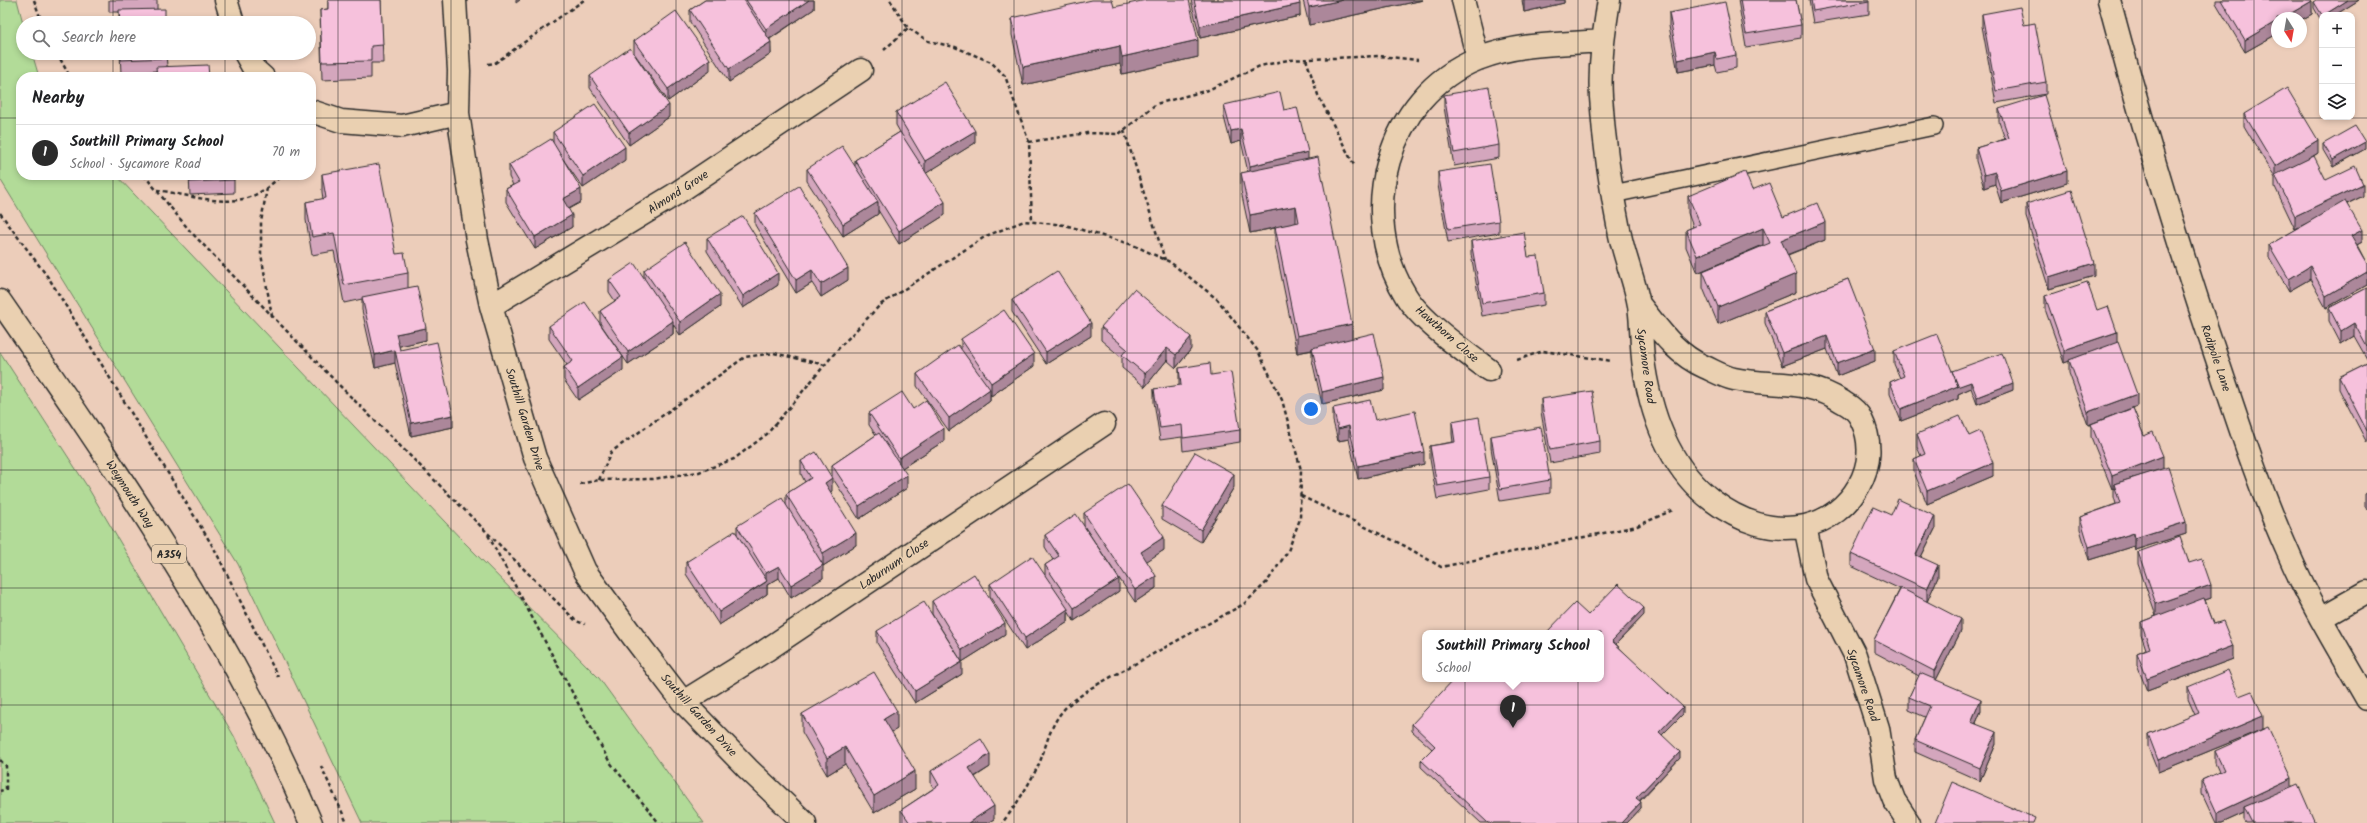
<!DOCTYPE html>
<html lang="en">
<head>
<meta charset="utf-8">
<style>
	:root { --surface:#fff; --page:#f6f6f6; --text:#202124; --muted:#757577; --line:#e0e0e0; --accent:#2b2b2b }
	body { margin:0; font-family:Kalam,sans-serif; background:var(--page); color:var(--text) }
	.controls { position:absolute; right:12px; top:12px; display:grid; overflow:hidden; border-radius:8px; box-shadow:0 2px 6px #0003 }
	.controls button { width:36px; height:36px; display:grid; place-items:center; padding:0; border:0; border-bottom:1px solid var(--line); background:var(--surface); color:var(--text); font:20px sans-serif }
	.compass { position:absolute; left:2271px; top:12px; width:36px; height:36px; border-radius:50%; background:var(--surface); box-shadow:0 2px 6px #0003; rotate:169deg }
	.you { position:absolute; left:1311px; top:409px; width:14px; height:14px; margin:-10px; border:3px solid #fff; border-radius:50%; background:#1a73e8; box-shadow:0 0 0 6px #1a73e833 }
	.badge { display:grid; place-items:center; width:26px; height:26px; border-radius:50%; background:var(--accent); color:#fff; font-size:13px; font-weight:700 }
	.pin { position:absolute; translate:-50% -33px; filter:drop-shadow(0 1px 2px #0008) }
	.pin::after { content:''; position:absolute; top:21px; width:14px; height:12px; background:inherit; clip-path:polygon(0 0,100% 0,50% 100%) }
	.popup { position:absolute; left:1422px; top:630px; width:182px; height:52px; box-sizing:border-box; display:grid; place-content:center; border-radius:8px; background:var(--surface); filter:drop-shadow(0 1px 3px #0005); font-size:13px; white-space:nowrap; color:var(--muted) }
	.popup b { font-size:15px; color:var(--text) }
	.popup::after { content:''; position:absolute; left:50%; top:100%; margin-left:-8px; border:8px solid transparent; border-top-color:var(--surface) }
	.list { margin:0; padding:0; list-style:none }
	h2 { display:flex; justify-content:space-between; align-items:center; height:52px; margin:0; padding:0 16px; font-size:17px }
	h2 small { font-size:13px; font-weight:400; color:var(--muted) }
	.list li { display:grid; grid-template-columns:26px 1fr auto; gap:12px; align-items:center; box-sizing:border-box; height:56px; padding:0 16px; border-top:1px solid var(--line) }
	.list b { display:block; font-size:15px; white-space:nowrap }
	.list p { margin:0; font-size:13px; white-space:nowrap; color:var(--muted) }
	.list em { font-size:13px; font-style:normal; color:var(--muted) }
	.icon { flex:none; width:22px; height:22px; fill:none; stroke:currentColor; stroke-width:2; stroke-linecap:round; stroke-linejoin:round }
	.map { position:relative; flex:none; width:2367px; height:823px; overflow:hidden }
	.search { position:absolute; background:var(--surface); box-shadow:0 2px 6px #0003; left:16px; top:16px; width:300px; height:44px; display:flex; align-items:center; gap:10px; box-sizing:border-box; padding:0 14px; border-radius:22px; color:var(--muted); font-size:15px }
	.panel { position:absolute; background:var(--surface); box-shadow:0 2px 6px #0003; left:16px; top:72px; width:300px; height:108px; border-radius:16px }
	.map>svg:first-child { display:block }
	.green { fill:#b2db98; stroke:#6e8362 }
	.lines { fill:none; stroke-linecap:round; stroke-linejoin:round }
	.service-casing { stroke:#2b2b2b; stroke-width:20 }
	.minor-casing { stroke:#2b2b2b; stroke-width:25 }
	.tertiary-casing { stroke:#2b2b2b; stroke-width:25 }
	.trunk-casing { stroke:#2b2b2b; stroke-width:25 }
	.path { stroke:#2b2b2b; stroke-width:2.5; stroke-dasharray:4 3; stroke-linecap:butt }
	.service { stroke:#ead0b1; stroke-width:17 }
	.minor { stroke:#ead0b1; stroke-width:22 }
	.tertiary { stroke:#ead0b1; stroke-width:22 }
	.trunk { stroke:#ead0b1; stroke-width:22 }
	.wall { fill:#d4a6bd; stroke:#2b2b2b }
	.shaded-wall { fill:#ac879a; stroke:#2b2b2b }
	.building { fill:#f6c1dc; stroke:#2b2b2b }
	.grid { fill:none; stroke:#2b2b2b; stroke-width:1; stroke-opacity:0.55 }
	.labels { text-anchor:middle; stroke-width:3; stroke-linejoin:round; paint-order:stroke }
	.shield { fill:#ead0b1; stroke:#645c53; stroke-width:1 }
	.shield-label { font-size:11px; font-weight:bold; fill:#2b2b2b }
	.street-label { font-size:12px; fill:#2b2b2b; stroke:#ead0b1 }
</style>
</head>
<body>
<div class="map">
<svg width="2367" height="823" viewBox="0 0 2367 823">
	<rect width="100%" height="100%" fill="#eccdba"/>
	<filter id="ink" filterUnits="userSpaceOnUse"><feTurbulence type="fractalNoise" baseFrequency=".025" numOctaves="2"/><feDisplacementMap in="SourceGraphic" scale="8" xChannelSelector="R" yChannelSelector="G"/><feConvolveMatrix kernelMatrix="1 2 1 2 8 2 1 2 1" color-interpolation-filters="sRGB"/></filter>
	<g filter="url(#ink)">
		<!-- green -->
		<path class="green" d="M0,0H17L23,23V53H32L39,77H21V175H116L463,541L599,678L704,823H362L238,564L0,179Z
			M0,352L87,486L234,736L275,823H0Z"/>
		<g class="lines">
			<!-- service casing -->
			<g class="service-casing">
				<path id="service" d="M1613,194L1934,126"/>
			</g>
			<!-- minor casing -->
			<g class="minor-casing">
				<path id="minor" d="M226,0L233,23
					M455,0L459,71L458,113L477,240L491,306L535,458L585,571L634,638L683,702L748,769L805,823
					M1463,0L1478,59
					M1609,0C1604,32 1599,65 1601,97C1604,143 1611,191 1620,235C1625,259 1635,282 1639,305C1642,326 1641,347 1644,367C1652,418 1670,469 1713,501C1739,521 1772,533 1805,526C1851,516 1884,464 1861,419C1858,412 1850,406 1843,402C1807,378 1773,387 1734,379C1724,377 1714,371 1705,367C1675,354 1659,329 1639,304
					M245,53L254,69L263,77
					M311,111L341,121L402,126L458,113
					M491,306L674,195L861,70
					M1489,370C1465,352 1421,321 1406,296C1356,215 1386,96 1478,59C1518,43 1560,44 1603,41
					M1805,526L1816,579L1855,655L1878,728L1886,779L1894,800L1909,823
					M2321,618L2367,592
					M683,702L765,651L1104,424"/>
			</g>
			<!-- tertiary casing -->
			<g class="tertiary-casing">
				<path id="tertiary" d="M2109,0C2142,125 2179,248 2221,371C2241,431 2261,492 2287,550C2309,602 2339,650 2367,699"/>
			</g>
			<!-- trunk casing -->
			<g class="trunk-casing">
				<path id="trunk" d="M0,301C115,467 232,636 311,823"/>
			</g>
			<!-- path -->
			<path class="path" d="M34,0L42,23
				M890,0L908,28L928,41L955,47L991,62L1005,76L1029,142L1032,222
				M884,50L908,28
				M57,53L70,77
				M1306,59L1318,95L1355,167
				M488,64L495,63L584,0
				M1124,130L1165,260
				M1029,142L1087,133L1119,134L1156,104L1208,90L1260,66L1288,60L1379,56L1418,60
				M144,175L190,231L339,385L576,621L585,624
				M267,188L261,222V254L272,316
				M157,190C184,194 216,205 243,199C258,196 271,185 282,175
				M0,213L50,280L215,550L278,677
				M1517,360L1543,351L1612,361
				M599,480L611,452L745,357L774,353L825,365
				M580,484L599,480L653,479L699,472L734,459L767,434L839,348L880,305L986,236L1024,221L1065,225L1133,245L1170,262L1217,299L1258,351L1282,400L1301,470L1300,519L1288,551L1267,582L1244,604L1091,688C1081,696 1068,703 1061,713C1048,730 1046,749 1038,766C1028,786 1016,806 1002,823
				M1301,496L1405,546L1441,567L1637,526L1675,509
				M488,535L609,761L659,823
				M0,760L6,766V789L0,791
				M321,766L347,823"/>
			<!-- service -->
			<use href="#service" class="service"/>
			<!-- minor -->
			<use href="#minor" class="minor"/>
			<!-- tertiary -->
			<use href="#tertiary" class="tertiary"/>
			<!-- trunk -->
			<use href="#trunk" class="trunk"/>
		</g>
		<!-- wall -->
		<path class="wall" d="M109,0H157V9L165,23H119V12H109Z
			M328,0H381L383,63H371V78L322,80L320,10L328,9Z
			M705,0H814V9L770,39L771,54L729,82L690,22V10Z
			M1191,0H1299L1300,16L1200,38Z
			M1303,0H1423L1309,25Z
			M1522,0H1564V3L1524,12Z
			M1738,0H1796L1801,25V38L1746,47Z
			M1809,0H1869V14L1813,23Z
			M2216,0H2311L2312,14L2301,20V18H2277V34L2245,52L2216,3Z
			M2359,0L2335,15H2322V22L2314,8V2Z
			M1114,7L1198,57L1122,74L1120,64L1023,85L1012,35V18Z
			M1669,13L1736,55V68L1717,72L1715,65L1678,72L1669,26Z
			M1982,14L2024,25L2046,82V94L1996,103L1982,26Z
			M634,41L710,71L668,101L634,53Z
			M120,53H166L167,66L209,77H156V71L121,73Z
			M590,76L669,117L629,145L590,88Z
			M1444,95L1499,145V158L1454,166L1444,107Z
			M1224,105L1284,110L1308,159L1352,339L1384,390L1322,404L1312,360V350L1297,353L1275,245V228L1250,233L1241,191V173L1248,172L1241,141L1231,144L1224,117Z
			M1999,109L2067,183L2001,203L1995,184L1984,188L1976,161V148L2005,139L1999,122Z
			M896,112L975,143L926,173L945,215L899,244L878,210V214L843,236L807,181V169L855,166V160L900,132L896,125Z
			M2244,114L2318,153L2312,157L2326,180L2363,196L2347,204L2362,242L2357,245L2367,264V285L2326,308L2310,279L2289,291L2269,257V245L2304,225L2295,229L2275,187V178L2244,126Z
			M553,132L625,160L583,188L563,159L581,202L568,209L572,227L535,249L506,202V189L513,185L509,177V165L553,143Z
			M2323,144L2365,149L2333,167L2323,150Z
			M1438,172L1499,221V233L1448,242L1438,185Z
			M322,174L396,254L408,273V287L426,340L399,346L400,350L453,427L411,436L395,363L375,368L362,310V299L344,303L334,251L312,255L306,220V202L323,199L322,192Z
			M189,175H234V193L190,195Z
			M1752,190L1783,217L1825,240L1788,255L1796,292L1718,324L1703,288V271L1763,245L1697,273L1686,247V230L1693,227L1688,213V196Z
			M2026,204L2094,276L2049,289L2026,217Z
			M755,213L848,280L821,297L812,283L796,293L755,225Z
			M707,238L778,285L743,308L707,251Z
			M1471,241L1528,257L1544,293V305L1482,316L1471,254Z
			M644,270L720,307L680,335L673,324V334L628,364L600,323V311L615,301L609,292V280L644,278Z
			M1848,279L1875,361L1837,376L1827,349L1782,366L1765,323V311Z
			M2367,288V359L2354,336L2341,344L2329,321V308Z
			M2045,296L2097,310L2117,342L2137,406L2133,408L2144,436L2163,469L2186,534L2135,550L2134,546L2089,560L2080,529V517L2116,504L2114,497V488L2112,489L2091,437V424L2123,412L2088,425L2069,373V361L2064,363L2045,309Z
			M1012,300L1091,336L1046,364L1012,312Z
			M549,326L623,370L578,400L564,380V367L567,365L549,339Z
			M1101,327L1191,349L1176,368L1167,360L1145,387L1122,368V358L1101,340Z
			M961,339L1034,366L991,396L990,394V401L949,431L917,386V374L961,349Z
			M1894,351L1952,371L2013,390L1977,404L1971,388L1958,394V399L1901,421L1890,394V382L1900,378L1894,364Z
			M2367,363V443L2339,389V377Z
			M1179,368L1211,375L1240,430V442L1183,451L1182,437L1160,440L1154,402V389L1179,386Z
			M1541,399L1600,441V454L1550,463L1541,412Z
			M1333,408L1375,420L1424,464L1358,479L1349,439L1338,441L1333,421Z
			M869,413L944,441L902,468L907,488L859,519L832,477V465L876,435L869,425Z
			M1452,422L1489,477V489L1437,499L1430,459V446L1453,442L1452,434Z
			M1917,434L1969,436L1993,476L1927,504L1914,472V459L1921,456L1917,447Z
			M1491,436L1550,480V493L1500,501L1491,448Z
			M801,461L832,491L830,492L856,545L823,566L819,559L823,578L791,598L779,578L767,585V594L719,625L686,574V562L737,535V526L786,505V494L805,482L801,474Z
			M1234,487L1201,542L1162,519V506Z
			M2367,493V510L2365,506V494Z
			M1084,513L1164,550L1146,561L1156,588L1135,602L1084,526Z
			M1891,515L1935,529L1921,557L1938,577L1927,601L1961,631L1936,680L1981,711L1976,723L1996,744L1980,781L1915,752V740L1925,717L1909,710V697L1919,676L1874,652V640L1900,589L1851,566V554Z
			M1045,535L1119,591L1074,621L1068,611V622L1025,650L990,597V584L1045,576V565L1053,560L1045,547Z
			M2138,552L2189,563L2211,598L2205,600L2214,624L2233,659L2147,691L2137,665V653L2146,649L2141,634V622L2156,616L2138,564Z
			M932,601L1005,635L962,662L932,614Z
			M1588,615H1644L1616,644L1683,714L1662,735L1680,758L1640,801L1641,808L1627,823H1481L1421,767V760L1432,749L1412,731V724L1601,679Z
			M877,631L962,674L915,703L877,643Z
			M2188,687L2263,729L2158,772L2148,747V734L2195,715L2188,699Z
			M802,714L897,729L891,732L915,789L874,813L845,764L827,775L802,732Z
			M2215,751L2292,786L2315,823H2246L2244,820V813L2222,823H2216L2202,793V780L2219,772L2215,763Z
			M990,767L975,777L994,819L987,823H902L901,822V810L934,788L931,784V771Z"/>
		<!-- shaded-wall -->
		<path class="shaded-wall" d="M516,0H520L516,3Z
			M809,0H814V9L766,41V29Z
			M1343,0H1423L1309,25V7Z
			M1524,0H1564V3L1524,12Z
			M2348,0H2359L2335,15H2324Z
			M2312,1V14L2301,20V18H2283Z
			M1300,4V16L1200,38V26Z
			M2277,21V34L2245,52V40Z
			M1198,40V57L1122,74V57Z
			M771,42V54L729,82V69Z
			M1120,46V64L1023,85V67Z
			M1715,52V65L1678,72V60Z
			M710,59V71L668,101V89Z
			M669,105V117L629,145V133Z
			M1241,129V141L1231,144V131Z
			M975,131V143L925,174V161Z
			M2318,140V153L2277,178L2275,175V166Z
			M2365,142V149L2333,167V160Z
			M625,147V160L583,188V176Z
			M1308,152V165L1250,179V166Z
			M2067,171V183L2001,203V191Z
			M1995,172V184L1984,188V175Z
			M2363,184V196L2295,229V216Z
			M581,189V202L563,212V199Z
			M878,202V214L843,236V224Z
			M945,202V215L899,244V231Z
			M1296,206V223L1250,233V215Z
			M572,215V227L535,249V237Z
			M1825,222V240L1781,257V240Z
			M1763,228V245L1697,273V256Z
			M2362,230V242L2351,248V236Z
			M2094,263V276L2049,289V277Z
			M2310,266V279L2289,291V279Z
			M848,268V280L821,297V284Z
			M812,270V283L796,293V280Z
			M2367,272V285L2326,308V296Z
			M778,273V285L743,308V296Z
			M1796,274V292L1718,324V307Z
			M720,294V307L680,335V322Z
			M673,321V334L628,364V352Z
			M1091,323V336L1046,364V352Z
			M2354,323V336L2341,344V331Z
			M1352,324V342L1312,348V350L1297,353V336Z
			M426,328V340L396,347V334Z
			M2117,332V344L2064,363V350Z
			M1827,336V349L1782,366V353Z
			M1191,337V349L1176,368V355Z
			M1167,348V360L1145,387V374Z
			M1875,349V361L1837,376V363Z
			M395,350V363L375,368V355Z
			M1034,354V366L991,396V383Z
			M623,357V370L578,400V388Z
			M1384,377V390L1322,404V392Z
			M1971,382V388L1958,394V399L1901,421V409L1958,386Z
			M2013,383V390L1977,404V397Z
			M990,389V401L949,431V418Z
			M2137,394V406L2088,425V412Z
			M453,415V427L411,436V423Z
			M1349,426V439L1338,441V429Z
			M944,428V441L899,470V458Z
			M1424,452V464L1358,479V466Z
			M2163,456V469L2114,484V488L2112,489V476Z
			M1993,463V476L1927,504V491Z
			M1234,474V487L1201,542V530Z
			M907,475V488L859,519V506Z
			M832,478V491L825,495V483Z
			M1935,516V529L1916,567V555Z
			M2186,522V534L2135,550V538Z
			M856,533V545L823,566V553Z
			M2134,533V546L2089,560V547Z
			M1164,537V550L1141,565V552Z
			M823,565V578L791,598V585Z
			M1938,565V577L1927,602V589Z
			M779,566V578L767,585V594L719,625V612L766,582V573Z
			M1156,576V588L1135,602V590Z
			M1119,579V591L1074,621V608Z
			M2211,585V598L2156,617V604Z
			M1644,608V615L1612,648V641Z
			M1068,609V622L1025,650V638Z
			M1961,619V631L1934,684V671Z
			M1005,623V635L962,662V650Z
			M2233,646V659L2147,691V678Z
			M962,662V674L915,703V691Z
			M1981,699V711L1971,734V722Z
			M1683,707V714L1659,738V732Z
			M897,711V729L884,737V719Z
			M2263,716V729L2158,772V760Z
			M1996,732V744L1980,781V768Z
			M845,747V764L827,775V758Z
			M1680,752V758L1636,804V798Z
			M990,754V767L969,780V768Z
			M915,771V789L874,813V796Z
			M2292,778V791L2244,807V813L2222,823H2217V813Z
			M1641,802V808L1627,823H1621Z
			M994,806V819L987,823H968Z"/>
		<!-- building -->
		<path class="building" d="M328,0H381L383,45L371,46V61L322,62L320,10L328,9Z
			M705,0H744L771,42L729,69L690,10Z
			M746,0H809L766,29Z
			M1092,0H1112L1114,7L1146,0H1189L1198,40L1122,57L1120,46L1023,67L1012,18Z
			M1194,0H1299L1300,4L1200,26Z
			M1307,0H1343L1309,7Z
			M1740,0H1796L1801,25L1746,34Z
			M1811,0H1869V1L1813,11Z
			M2221,0H2311L2312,1L2283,18H2277V21L2245,40Z
			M2317,0H2348L2324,15H2322L2314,2Z
			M1725,2L1736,55L1717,59L1715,52L1678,60L1669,13Z
			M2020,7L2024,25L2035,23L2046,82L1996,91L1982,14Z
			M165,9V23H120L119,10Z
			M676,11L710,59L668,89L634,41Z
			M630,48L669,105L629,133L590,76Z
			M121,53H166L167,58L121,60Z
			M208,65L209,77H157L156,67Z
			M945,82L975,131L925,161L896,112Z
			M1489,87L1499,145L1454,153L1444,95Z
			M2287,88L2318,140L2275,166L2244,114Z
			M1280,92L1284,110L1297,107L1308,152L1250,166L1241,129L1231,131L1224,105Z
			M2044,95L2067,171L2001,191L1995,172L1984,175L1976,148L2009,138L1999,109Z
			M595,104L625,147L583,176L553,132Z
			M2355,126L2365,142L2333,160L2323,144Z
			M900,132L945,202L899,231L855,160Z
			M551,139L581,189L563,199L572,215L535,237L506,189L519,182L509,165Z
			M842,146L878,202L843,224L807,169Z
			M2314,156L2326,180L2355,166L2363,184L2295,216L2275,175Z
			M1318,157L1352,324L1297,336L1275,227L1299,222L1296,206L1250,215L1241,173Z
			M379,164L396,254L404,253L408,273L344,285L334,233L312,237L306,202L326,198L322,174Z
			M1490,164L1499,221L1448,229L1438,172Z
			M1745,172L1752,190L1769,183L1783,217L1817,203L1825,222L1781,240L1796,274L1718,307L1703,271L1770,243L1763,228L1697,256L1686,230L1700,224L1688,196Z
			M190,175H234V180L190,182Z
			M799,186L848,268L821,284L812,270L796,280L755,213Z
			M2071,190L2094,263L2049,277L2026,204Z
			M2345,201L2362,230L2351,236L2367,264V272L2326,296L2310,266L2289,279L2269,245Z
			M743,216L778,273L743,296L707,238Z
			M1524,232L1528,257L1538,256L1544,293L1482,303L1471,241Z
			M685,242L720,294L680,322L644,270Z
			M634,263L673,321L628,352L600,311L621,297L609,280Z
			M1057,271L1091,323L1046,352L1012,300Z
			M1848,279L1875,349L1837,363L1827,336L1782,353L1765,311Z
			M2087,282L2097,310L2108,306L2117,332L2064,350L2045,296Z
			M417,286L426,328L396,334L400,350L437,342L453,415L411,423L395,350L375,355L362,297Z
			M2367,288V347L2354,323L2341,331L2329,308Z
			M1134,289L1191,337L1176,355L1167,348L1145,374L1122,355L1127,349L1101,327Z
			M585,302L623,357L578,388L564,367L573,361L549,326Z
			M1004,310L1034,354L991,383L961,339Z
			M1374,333L1384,377L1322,392L1312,348Z
			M1937,334L1958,386L1901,409L1890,382L1904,376L1894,351Z
			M2118,342L2137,394L2088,412L2069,360Z
			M958,345L990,389L949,418L917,374Z
			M2002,353L2013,383L1977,397L1971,382L1957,387L1958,386L1952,371Z
			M1210,363L1211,375L1231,372L1240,430L1183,438L1182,425L1160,428L1154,389L1181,385L1179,368Z
			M2367,363V431L2339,377Z
			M1592,391L1600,441L1550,450L1541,399Z
			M902,392L913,409L926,400L944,428L899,458L869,413Z
			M1370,400L1375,420L1415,411L1424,452L1358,466L1349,426L1338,429L1333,408Z
			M2133,408L2144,436L2153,432L2163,456L2112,476L2091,424Z
			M1960,416L1969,436L1980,431L1993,463L1927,491L1914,459L1925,454L1917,434Z
			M1479,417L1489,477L1437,486L1430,446L1455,442L1452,422Z
			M1541,427L1550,480L1500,489L1491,436Z
			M879,433L907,475L859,506L832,465Z
			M816,452L832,478L825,483L856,533L823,553L786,494L811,478L801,461Z
			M1195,452L1234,474L1201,530L1162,506Z
			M2168,467L2186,522L2135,538L2134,533L2089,547L2080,517L2120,503L2114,484Z
			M1128,484L1164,537L1141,552L1156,576L1135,590L1084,513Z
			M782,498L823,565L791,585L779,566L766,573L737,526Z
			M1898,499L1935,516L1916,555L1938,565L1927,589L1851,554L1873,507L1891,515Z
			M1076,514L1119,579L1074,608L1045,565L1059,556L1045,535Z
			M735,531L767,581L719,612L686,562Z
			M2180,537L2189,563L2202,559L2211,585L2156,604L2138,552Z
			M1032,556L1068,609L1025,638L990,584Z
			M974,574L1005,623L962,650L932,601Z
			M1618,584L1644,608L1612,641L1683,707L1659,732L1680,752L1636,798L1641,802L1621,823H1488L1421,760L1435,746L1412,724L1454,679H1601V633H1546L1575,603L1588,615Z
			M1901,588L1961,619L1934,671L1874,640Z
			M2204,598L2214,624L2223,621L2233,646L2147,678L2137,653L2150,648L2141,622Z
			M924,602L962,662L915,691L877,631Z
			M2228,670L2239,696L2252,691L2263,716L2158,760L2148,734L2199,713L2188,687Z
			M874,672L897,711L884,719L915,771L874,796L845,747L827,758L802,714Z
			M1920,673L1981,699L1971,722L1996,732L1980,768L1915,740L1930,706L1909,697Z
			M2268,727L2292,778L2217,813L2202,780L2224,770L2215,751Z
			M981,739L990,754L969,768L994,806L968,823H910L901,810L939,785L931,771Z
			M1952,782L2035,818L2033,823H1935Z
			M2298,784L2315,823H2252L2244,807Z"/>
	</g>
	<!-- grid -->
	<path class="grid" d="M113,0V23M225,0V23M338,0V823M451,0V823M564,0V823M676,0V823M789,0V823M902,0V823M1014,0V823M1127,0V823M1240,0V823M1353,0V823M1465,0V823M1578,0V823M1691,0V823M1803,0V823M1916,0V823M2029,0V823M2142,0V823M2254,0V823M113,53V77M225,53V77M0,118H21M311,118H2367M113,175V823M225,175V823M0,235H2367M0,353H2367M0,470H2367M0,588H2367M0,705H2367"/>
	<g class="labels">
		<!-- shield labels -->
		<rect class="shield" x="152" y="545" width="34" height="18" rx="3"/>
		<g class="shield-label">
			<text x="169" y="558">A354</text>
		</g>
		<!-- street labels -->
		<g class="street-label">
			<text transform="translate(678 192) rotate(-33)" y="4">Almond Grove</text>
			<text transform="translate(1447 334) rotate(41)" y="4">Hawthorn Close</text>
			<text transform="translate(2216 358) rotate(71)" y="4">Radipole Lane</text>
			<text transform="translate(1646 366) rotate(82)" y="4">Sycamore Road</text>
			<text transform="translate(525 419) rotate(73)" y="4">Southill Garden Drive</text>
			<text transform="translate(130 494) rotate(57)" y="4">Weymouth Way</text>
			<text transform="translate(894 564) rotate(-34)" y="4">Laburnum Close</text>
			<text transform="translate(1863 685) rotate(71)" y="4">Sycamore Road</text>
			<text transform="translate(699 715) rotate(48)" y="4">Southill Garden Drive</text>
		</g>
	</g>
</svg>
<div class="controls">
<button>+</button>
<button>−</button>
<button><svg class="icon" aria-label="layers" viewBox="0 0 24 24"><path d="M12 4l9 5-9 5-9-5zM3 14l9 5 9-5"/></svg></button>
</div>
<svg class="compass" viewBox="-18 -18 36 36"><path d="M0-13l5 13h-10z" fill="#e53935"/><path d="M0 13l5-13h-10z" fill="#757577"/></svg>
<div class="you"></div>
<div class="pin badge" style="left:1513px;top:728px">1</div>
<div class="popup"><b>Southill Primary School</b>School</div>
<div class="search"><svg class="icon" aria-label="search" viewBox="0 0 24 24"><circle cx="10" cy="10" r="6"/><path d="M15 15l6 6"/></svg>Search here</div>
<section class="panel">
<h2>Nearby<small></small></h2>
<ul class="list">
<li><span class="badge">1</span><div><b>Southill Primary School</b><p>School · Sycamore Road</p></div><em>70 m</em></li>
</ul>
</section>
</div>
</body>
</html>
